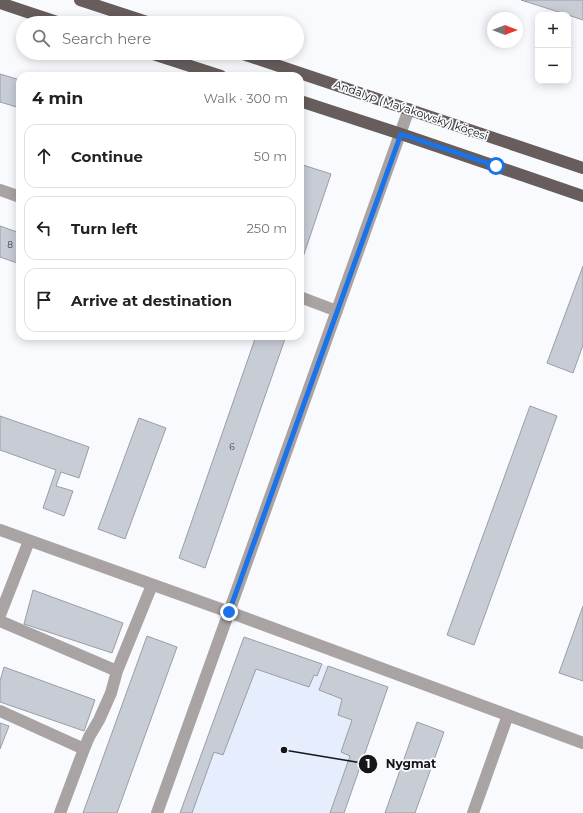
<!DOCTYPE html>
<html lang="en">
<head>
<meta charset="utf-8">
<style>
	:root { --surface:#fff; --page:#f2f2f2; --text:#222; --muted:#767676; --line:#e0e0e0 }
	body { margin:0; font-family:Montserrat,sans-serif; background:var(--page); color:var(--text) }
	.controls { position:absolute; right:12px; top:12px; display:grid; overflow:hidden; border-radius:8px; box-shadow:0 2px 10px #0003 }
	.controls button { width:36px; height:36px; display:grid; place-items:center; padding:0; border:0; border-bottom:1px solid var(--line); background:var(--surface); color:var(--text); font:20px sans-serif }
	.compass { position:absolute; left:487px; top:12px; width:36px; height:36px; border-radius:50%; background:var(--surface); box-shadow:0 2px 10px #0003; rotate:90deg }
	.stop { position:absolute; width:12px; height:12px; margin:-9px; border:3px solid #1a73e8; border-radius:50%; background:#fff }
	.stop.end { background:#1a73e8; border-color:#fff; box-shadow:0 1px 4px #0008 }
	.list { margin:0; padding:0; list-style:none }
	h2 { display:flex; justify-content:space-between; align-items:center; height:52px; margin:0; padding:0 16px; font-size:17px }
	h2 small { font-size:13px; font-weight:400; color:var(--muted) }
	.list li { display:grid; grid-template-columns:26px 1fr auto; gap:12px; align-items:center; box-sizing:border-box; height:64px; margin:0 8px 8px; padding:0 8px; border:1px solid var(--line); border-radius:12px }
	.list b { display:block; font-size:15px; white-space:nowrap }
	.list em { font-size:13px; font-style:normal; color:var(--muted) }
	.icon { flex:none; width:22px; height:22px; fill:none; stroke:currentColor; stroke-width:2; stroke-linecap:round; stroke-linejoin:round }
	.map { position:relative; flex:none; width:583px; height:813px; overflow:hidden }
	.search { position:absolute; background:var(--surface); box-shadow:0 2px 10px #0003; left:16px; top:16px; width:288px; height:44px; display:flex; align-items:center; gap:10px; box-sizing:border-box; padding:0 14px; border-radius:22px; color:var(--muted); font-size:15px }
	.panel { position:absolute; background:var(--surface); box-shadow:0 2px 10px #0003; left:16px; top:72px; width:288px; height:268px; border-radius:12px }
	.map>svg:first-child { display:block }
	.built { fill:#e6eefe }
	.building { fill:#c7ccd5; stroke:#999ea7 }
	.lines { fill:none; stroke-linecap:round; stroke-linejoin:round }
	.minor { stroke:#a9a3a3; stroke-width:12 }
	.major { stroke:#665d5c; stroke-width:12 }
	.route { stroke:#1a73e8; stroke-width:5 }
	.labels { text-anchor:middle; stroke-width:3.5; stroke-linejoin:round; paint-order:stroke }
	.number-label { font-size:9px; fill:#414448 }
	.street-label { font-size:11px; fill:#141619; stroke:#f8fafe }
	.leader { fill:none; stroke:#141619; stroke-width:1.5 }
	.callout-dot { fill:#141619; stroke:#f8fafe; stroke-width:1.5 }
	.mark-label { font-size:12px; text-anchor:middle; font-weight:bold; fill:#fff }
	.callout-label { font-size:12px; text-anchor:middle; font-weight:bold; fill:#141619; stroke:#f8fafe; stroke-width:3.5; stroke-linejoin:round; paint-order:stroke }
</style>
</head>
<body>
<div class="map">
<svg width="583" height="813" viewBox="0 0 583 813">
	<rect width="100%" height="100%" fill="#f8fafe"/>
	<!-- built -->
	<path class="built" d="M244,637L388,687L344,813H180Z"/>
	<!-- building -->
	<path class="building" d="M521,0H583V20L568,15Z
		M0,74L20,80V108L0,102Z
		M303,165L331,174L300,266V173Z
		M0,226L20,233V264L0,257Z
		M583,266V345L573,373L547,363Z
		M256,336H286L205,568L179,558Z
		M530,406L557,416L474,645L447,635Z
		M0,416L89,447L79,478L61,472L56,486L73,491L64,516L43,508L56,470L0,450Z
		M139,418L166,428L125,539L98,529Z
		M33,590L123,623L112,653L24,624Z
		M583,606V681L559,673Z
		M147,636L177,647L117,813H83Z
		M244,637L322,664L317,676L314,675L309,687L256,669L223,755L214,752L192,813H180Z
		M328,666L388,687L344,813H330L350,756L341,752L352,720L338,715L342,699L319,690Z
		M4,667L95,700L84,731L0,702V681Z
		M417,722L444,732L415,813H385Z
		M0,723L9,726L0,749Z"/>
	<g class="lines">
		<!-- minor -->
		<path class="minor" d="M0,190L20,197
			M300,297L337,311
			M0,530L229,612L583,743
			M0,615L29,541
			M0,621L117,671L111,693L99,720L89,737L84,749L0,711
			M117,671L152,585
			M60,813L84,749
			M157,813L409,109
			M473,813L508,715"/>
		<!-- major -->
		<path class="major" d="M80,0L150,23
			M0,3L60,23
			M150,53L221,76
			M240,53L583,168
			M300,101L401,134L583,196"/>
	</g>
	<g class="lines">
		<!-- route -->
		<path class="route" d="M229,612L401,134L496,166"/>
	</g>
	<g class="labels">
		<!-- number labels -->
		<g class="number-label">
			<text x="10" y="248">8</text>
			<text x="232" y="450">6</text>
		</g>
		<!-- street labels -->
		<g class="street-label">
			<text transform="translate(411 110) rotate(19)" y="4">Andalyp (Maýakowsky) köçesi</text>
		</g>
	</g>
	<!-- callouts -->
	<path class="leader" d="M284 750L368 764"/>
	<g class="callout-dot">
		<circle cx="284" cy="750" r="4"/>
		<circle cx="368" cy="764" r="10"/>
	</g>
	<g class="mark-label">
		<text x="368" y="768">1</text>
	</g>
	<g class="callout-label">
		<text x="411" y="768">Nygmat</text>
	</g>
</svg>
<div class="controls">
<button>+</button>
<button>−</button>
</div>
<svg class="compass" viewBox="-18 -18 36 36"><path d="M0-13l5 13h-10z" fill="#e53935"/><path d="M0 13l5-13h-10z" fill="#767676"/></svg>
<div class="stop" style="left:496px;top:166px"></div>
<div class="stop end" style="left:229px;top:612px"></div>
<div class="search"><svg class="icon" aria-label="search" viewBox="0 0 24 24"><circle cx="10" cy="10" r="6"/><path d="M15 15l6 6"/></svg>Search here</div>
<section class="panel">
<h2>4 min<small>Walk · 300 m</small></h2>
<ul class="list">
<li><svg class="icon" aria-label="ahead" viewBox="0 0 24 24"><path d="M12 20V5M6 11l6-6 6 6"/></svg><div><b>Continue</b></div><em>50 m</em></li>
<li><svg class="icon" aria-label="left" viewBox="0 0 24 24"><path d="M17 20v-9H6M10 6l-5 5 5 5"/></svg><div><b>Turn left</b></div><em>250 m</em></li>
<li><svg class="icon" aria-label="arrive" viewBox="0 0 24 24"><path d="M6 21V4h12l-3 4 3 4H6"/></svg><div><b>Arrive at destination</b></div></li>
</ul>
</section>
</div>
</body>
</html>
